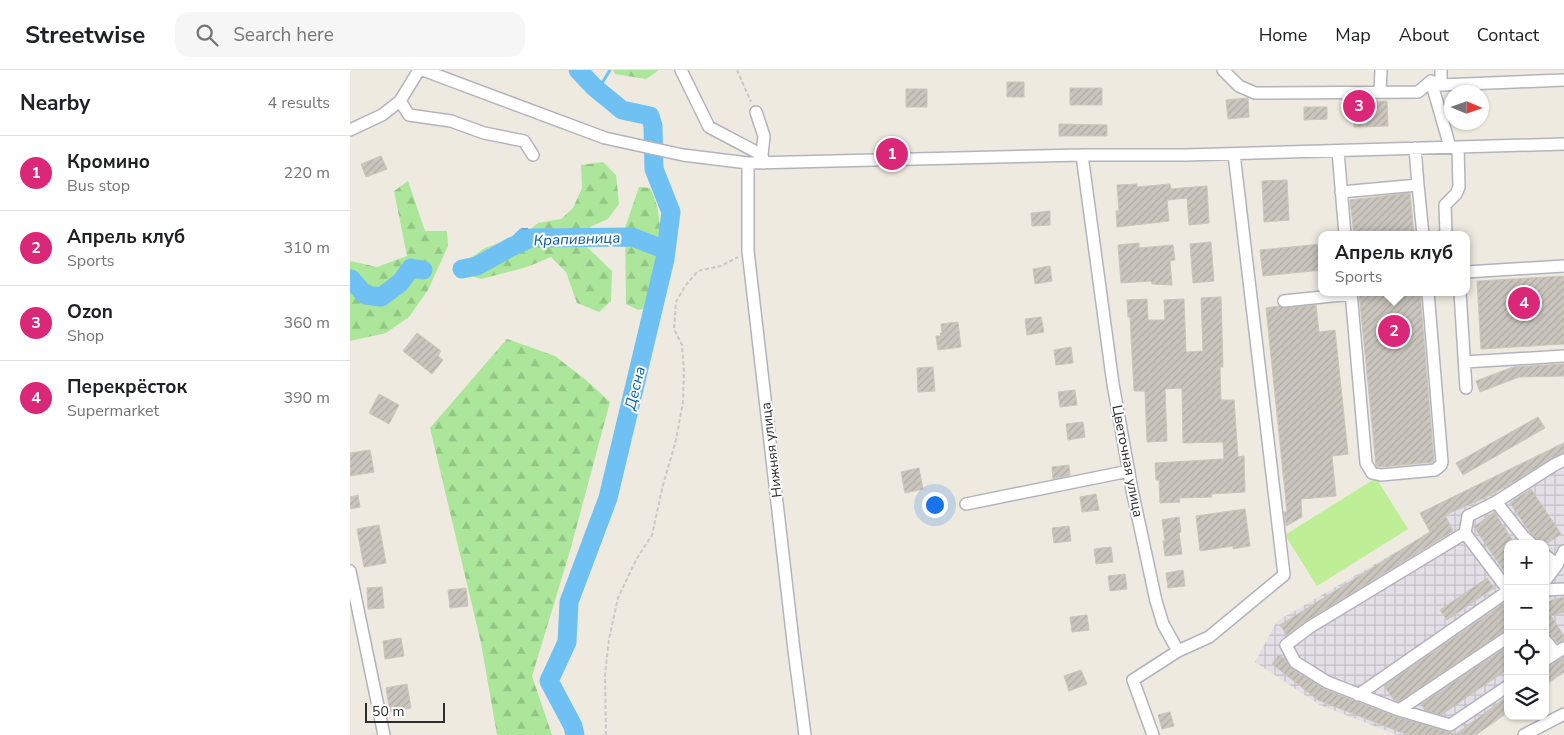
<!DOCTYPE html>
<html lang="en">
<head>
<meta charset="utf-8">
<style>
	:root { --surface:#fff; --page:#f6f6f6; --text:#202124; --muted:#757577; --line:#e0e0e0; --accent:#db2777 }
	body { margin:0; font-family:"Nunito Sans",sans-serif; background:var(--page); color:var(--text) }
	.controls { position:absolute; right:15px; bottom:15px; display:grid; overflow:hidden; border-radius:10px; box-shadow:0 1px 4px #0004 }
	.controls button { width:45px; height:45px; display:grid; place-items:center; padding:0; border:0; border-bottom:1px solid var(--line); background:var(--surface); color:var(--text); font:25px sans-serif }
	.compass { position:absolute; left:1094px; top:15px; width:45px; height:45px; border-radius:50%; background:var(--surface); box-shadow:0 1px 4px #0004; rotate:92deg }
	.scale { position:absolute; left:15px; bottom:12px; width:80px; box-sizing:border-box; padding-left:5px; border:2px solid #2d2d2d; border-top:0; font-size:14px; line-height:18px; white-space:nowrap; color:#2d2d2d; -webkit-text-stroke:4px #fff; paint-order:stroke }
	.you { position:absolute; left:584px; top:434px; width:18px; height:18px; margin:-12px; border:4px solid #fff; border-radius:50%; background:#1a73e8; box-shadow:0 0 0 8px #1a73e833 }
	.badge { display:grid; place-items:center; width:32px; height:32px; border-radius:50%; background:var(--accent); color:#fff; font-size:16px; font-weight:700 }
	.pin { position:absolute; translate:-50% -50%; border:2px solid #fff; box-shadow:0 1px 5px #0006 }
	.popup { position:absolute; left:968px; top:161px; width:152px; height:65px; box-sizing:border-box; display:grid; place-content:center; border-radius:10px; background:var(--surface); filter:drop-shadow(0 1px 4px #0005); font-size:16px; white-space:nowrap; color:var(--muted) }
	.popup b { font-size:19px; color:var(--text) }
	.popup::after { content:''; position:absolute; left:50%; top:100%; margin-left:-10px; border:10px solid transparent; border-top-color:var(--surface) }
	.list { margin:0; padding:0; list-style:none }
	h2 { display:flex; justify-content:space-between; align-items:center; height:65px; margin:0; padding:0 20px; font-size:21px }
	h2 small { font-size:16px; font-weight:400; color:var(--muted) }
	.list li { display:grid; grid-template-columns:32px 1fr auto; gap:15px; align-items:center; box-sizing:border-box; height:75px; padding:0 20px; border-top:1px solid var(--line) }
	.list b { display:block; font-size:19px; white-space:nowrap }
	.list p { margin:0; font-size:16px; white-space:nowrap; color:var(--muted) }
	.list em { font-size:16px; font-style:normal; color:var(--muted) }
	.icon { flex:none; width:28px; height:28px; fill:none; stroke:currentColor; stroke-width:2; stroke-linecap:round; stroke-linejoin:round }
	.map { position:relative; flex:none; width:1214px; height:665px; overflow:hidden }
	header { display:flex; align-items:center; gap:30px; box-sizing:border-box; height:70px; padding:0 25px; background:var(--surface); border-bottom:1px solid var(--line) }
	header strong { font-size:24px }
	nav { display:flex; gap:28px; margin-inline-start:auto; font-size:18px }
	.search { width:350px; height:45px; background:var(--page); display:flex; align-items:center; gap:12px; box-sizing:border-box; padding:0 18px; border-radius:15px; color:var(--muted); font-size:19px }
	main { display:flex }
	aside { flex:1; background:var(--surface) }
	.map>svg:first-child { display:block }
	.industrial { fill:url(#industrial-grid) }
	.forest { fill:url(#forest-firs) }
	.pitch { fill:#beee95 }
	.water { fill:url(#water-waves) }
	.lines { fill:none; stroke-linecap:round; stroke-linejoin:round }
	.stream { stroke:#6fc0f3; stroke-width:3 }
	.river { stroke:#6fc0f3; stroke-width:19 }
	.building { fill:url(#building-hatch); stroke:#cac6b8 }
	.minor-casing { stroke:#b3b3c0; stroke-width:14 }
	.path { stroke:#c8c8c8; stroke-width:2; stroke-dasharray:4 2.5; stroke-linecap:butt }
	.minor { stroke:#fff; stroke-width:11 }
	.labels { text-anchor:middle; stroke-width:4; stroke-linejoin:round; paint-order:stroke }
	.street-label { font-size:14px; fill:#2d2d2d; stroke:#fff }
	.water-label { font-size:15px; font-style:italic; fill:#095ca5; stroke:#fff }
</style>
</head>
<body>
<header>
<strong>Streetwise</strong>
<div class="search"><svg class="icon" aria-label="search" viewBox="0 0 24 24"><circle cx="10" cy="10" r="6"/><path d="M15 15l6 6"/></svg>Search here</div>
<nav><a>Home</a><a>Map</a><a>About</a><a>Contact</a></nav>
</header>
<main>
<aside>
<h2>Nearby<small>4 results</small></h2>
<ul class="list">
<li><span class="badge">1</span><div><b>Кромино</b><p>Bus stop</p></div><em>220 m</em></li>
<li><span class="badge">2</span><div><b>Апрель клуб</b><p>Sports</p></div><em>310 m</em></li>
<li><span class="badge">3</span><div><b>Ozon</b><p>Shop</p></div><em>360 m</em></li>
<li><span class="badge">4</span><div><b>Перекрёсток</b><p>Supermarket</p></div><em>390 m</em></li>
</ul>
</aside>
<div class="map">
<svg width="1214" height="665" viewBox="0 0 1214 665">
	<defs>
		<pattern id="industrial-grid" width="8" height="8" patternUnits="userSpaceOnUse" patternTransform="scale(1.25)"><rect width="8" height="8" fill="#e2dfe7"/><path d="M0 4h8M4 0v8" fill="none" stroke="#c2c0c6"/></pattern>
		<pattern id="forest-firs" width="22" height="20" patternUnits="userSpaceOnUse" patternTransform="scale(1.25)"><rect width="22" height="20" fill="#abe69a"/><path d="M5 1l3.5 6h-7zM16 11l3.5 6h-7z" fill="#93c685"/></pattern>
		<pattern id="water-waves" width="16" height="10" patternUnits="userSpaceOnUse" patternTransform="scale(1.25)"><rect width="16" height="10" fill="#6fc0f3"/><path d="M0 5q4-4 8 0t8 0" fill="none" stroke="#5c9cc5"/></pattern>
		<pattern id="building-hatch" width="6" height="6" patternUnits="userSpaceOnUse" patternTransform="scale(1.25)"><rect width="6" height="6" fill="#cac6be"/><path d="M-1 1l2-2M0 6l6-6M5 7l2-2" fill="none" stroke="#aeaaa4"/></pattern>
	</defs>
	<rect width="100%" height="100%" fill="#eeeadf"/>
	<!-- industrial -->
	<path class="industrial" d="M1214,372V603L1195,616V474H1158V640L1120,665H1047L970,635L905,592L927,551L1080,462L1070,443Z"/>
	<!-- forest -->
	<path class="forest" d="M263,0H309L296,9L265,4Z
		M253,92L266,105L269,134L258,149L240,157L237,177L262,201L261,231L249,242L227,233L216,202L201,187L177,197L131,209L113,204L119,189L135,178L175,164L188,153L211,149L223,138L232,118L231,95Z
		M58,111L75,161H97L98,176L78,220L59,247L36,263L0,271V191L27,197L57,186L44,121Z
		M289,117L300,118C319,154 307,201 299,238L288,240L276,234L275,158Z
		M157,269L205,286L236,310L260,332L220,481L182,606L202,665H147L131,573L80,358Z"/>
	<!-- pitch -->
	<path class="pitch" d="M1026,408L1058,459L967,516L935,465Z"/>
	<!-- water -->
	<path class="water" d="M171,158H178L181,168C175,176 171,180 161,177C159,168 164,164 171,158Z"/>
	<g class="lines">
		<!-- stream -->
		<path class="stream" d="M248,20L260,0"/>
		<!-- river -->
		<path class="river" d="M112,199L127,196L161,177L181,168L282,167L316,180
			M0,210L1,209L15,225L31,227L50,213L61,198L73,200
			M225,665L223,656L199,611L217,572L219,532L258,428L315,189L321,142L304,99L303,56L300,46L272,40L244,17L228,0"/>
	</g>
	<!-- building -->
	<path class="building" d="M657,12H674V27H657Z
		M720,18H752V35H720Z
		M556,19H577V37H556Z
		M898,28L899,47L878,49L876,30Z
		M1037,31L1038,56L1004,57V32Z
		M954,37H977V49L954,50Z
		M709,54L757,55V66H709Z
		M31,86L37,99L16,107L11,94Z
		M937,110L939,150L914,152L912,111Z
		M787,114V117L820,114L821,119L857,116L859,153L839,155L837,128L817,130L819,151L767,157L766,141H769L767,115Z
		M1060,123L1064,165H1004L1000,130Z
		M700,141V155L682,156L681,143Z
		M861,172L864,211L843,213L840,174Z
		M789,173V178L823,175L825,190L820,191L822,215L802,214L801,211L771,213L768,175Z
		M972,174V200L913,206L910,180Z
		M700,196L702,211L685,214L683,199Z
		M1214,206V274L1131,279L1127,211Z
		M1009,222H1070L1084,391L1083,392L1031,397L1026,396Z
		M871,227L873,297H870L871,330H884L888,387L894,386L895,422L861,424L862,427L829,428L830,432L810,433L809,410H806L805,393L874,389L873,372L833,373L832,318L815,319L817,371L797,372L795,321H784L780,247H778L777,230L797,229L798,250H815L814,230L834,229L836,282L853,281L851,228Z
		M966,235L969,262L985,260L998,384L982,386L986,426L951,429L952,447L936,456L934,442H937L916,238L929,236L935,238Z
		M691,247L694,262L677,265L675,249Z
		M608,252L611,277L588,280L586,266H591L590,263H592L591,254Z
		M67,263L91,281L88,286L93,290L82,304L53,281Z
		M721,277L723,293L706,295L704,280Z
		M1214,294V306L1169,307L1130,322L1126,311L1163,297Z
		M583,297L585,321L568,322L567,298Z
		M725,320L727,335L710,337L708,322Z
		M29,324L49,335L39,354L19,343Z
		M1188,347L1195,358L1113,405L1106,393Z
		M733,352L735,367L718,370L716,354Z
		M1214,373V383L1200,389L1167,410L1134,428L1095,445L1103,461L956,551L937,565L930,555L1080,462L1070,443Z
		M20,380L24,402L0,406V383Z
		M719,395L720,405L703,409L702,397Z
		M569,398L573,419L555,423L551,402Z
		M1181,419L1211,464L1196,474H1189L1187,469L1179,461L1160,433Z
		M746,424L749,440L732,442L730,427Z
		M8,425L10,437L0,439V427Z
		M895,439L900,476L883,479V476L850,481L846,446Z
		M1144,442L1165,474H1158V507L1124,457Z
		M829,447L831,462L829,463L832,484L815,486L813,471H815L812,450Z
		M29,455L36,493L14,497L7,459Z
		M719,456L721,471L704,473L702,458Z
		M761,477L763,492L746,494L744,479Z
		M833,500L835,516L818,518L816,503Z
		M775,504L777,519L760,521L758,506Z
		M1137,508L1144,518L1097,550L1090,540Z
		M32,517L34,538L18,539L17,518Z
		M116,518L118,536L100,538L98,520Z
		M1214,527V542L1201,546L1214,566V571L1208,573L1195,559V535L1202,530Z
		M1153,534L1158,541V560L1154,561L1048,632L1044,630L1034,616Z
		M737,545L739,560L722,562L720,547Z
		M51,568L54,586L35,589L33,571Z
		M1158,576V599L1091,645L1075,640L1071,634Z
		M929,585L935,589L941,598L974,619L1047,647L1098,662L1106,664L1158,626V642L1126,665H1058L968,630L922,594Z
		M1214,587V602L1195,615V599Z
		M731,600L737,614L719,621L714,606Z
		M57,614L61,638L40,642L36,618Z
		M820,642L824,656L812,659L808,645Z"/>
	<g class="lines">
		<!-- minor casing -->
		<g class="minor-casing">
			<path id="minor" d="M73,0L255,68L333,85L398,93L732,85H836L1214,74
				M331,0L359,57L412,85L414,93
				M873,0L889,16L905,23L1068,22L1081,11L1091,15L1214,10
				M1081,11L1100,77
				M1091,15V0
				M1030,22L1031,0
				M50,31L59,45L101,51L134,63L174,71L183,85
				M406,42L414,66L412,85
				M0,60L32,45L50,31L69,0
				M1065,78L1068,115
				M988,81L995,165
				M732,85L763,314L782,420L806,531L813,554L828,581L783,610L803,665
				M398,93V181L444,580L455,665
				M991,122L1068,115L1073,165
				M1096,165L1095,135L1106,124L1109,117L1108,77
				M1116,202L1214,196
				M1001,222L1016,393L1022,403L1031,405L1085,400L1091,395L1092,392L1078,222
				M1110,222L1116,318
				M934,231L1001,224
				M1115,292L1214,286
				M1146,432L1173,466L1182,474
				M616,434L779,401
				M1115,463L1158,520
				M1195,485L1207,495
				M0,501L34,665
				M1195,511L1207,495L1214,481
				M1195,520L1214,519
				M1195,570L1206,583
				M828,581L859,567L934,505L884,84
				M1195,590L1214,578
				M1158,616L1100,655L1049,640L977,612L945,592L936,575L960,557L1115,463L1118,446L1146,432L1204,395L1214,390
				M1008,625L1158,521
				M1049,640L1158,567
				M1174,665L1214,644"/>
		</g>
		<!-- path -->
		<path class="path" d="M387,0L401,32
			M256,665L255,605L259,569L268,528L286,490L302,465L313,415L326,370L333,332L334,300L332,275L324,259L326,232L335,216L348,201L371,196L388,187"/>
		<!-- minor -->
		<use href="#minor" class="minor"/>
	</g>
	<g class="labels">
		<!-- street labels -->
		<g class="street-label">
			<text transform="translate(421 380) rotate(-97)" y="5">Нижняя улица</text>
			<text transform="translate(778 391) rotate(79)" y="5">Цветочная улица</text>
		</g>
		<!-- water labels -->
		<g class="water-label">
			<text transform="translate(227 169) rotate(-2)" y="5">Крапивница</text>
			<text transform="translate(285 318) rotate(-76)" y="5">Десна</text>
		</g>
	</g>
</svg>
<div class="controls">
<button>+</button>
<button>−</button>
<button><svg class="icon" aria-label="locate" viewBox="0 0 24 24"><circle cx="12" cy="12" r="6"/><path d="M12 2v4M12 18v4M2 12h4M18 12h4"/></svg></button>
<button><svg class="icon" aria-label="layers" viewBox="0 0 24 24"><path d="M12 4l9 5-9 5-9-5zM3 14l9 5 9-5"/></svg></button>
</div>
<svg class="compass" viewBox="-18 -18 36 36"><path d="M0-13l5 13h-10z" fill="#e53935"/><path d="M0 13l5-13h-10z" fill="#757577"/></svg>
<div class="scale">50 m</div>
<div class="you"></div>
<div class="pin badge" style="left:542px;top:84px">1</div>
<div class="pin badge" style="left:1044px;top:261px">2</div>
<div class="popup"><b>Апрель клуб</b>Sports</div>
<div class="pin badge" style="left:1009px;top:36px">3</div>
<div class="pin badge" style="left:1174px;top:233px">4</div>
</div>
</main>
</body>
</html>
